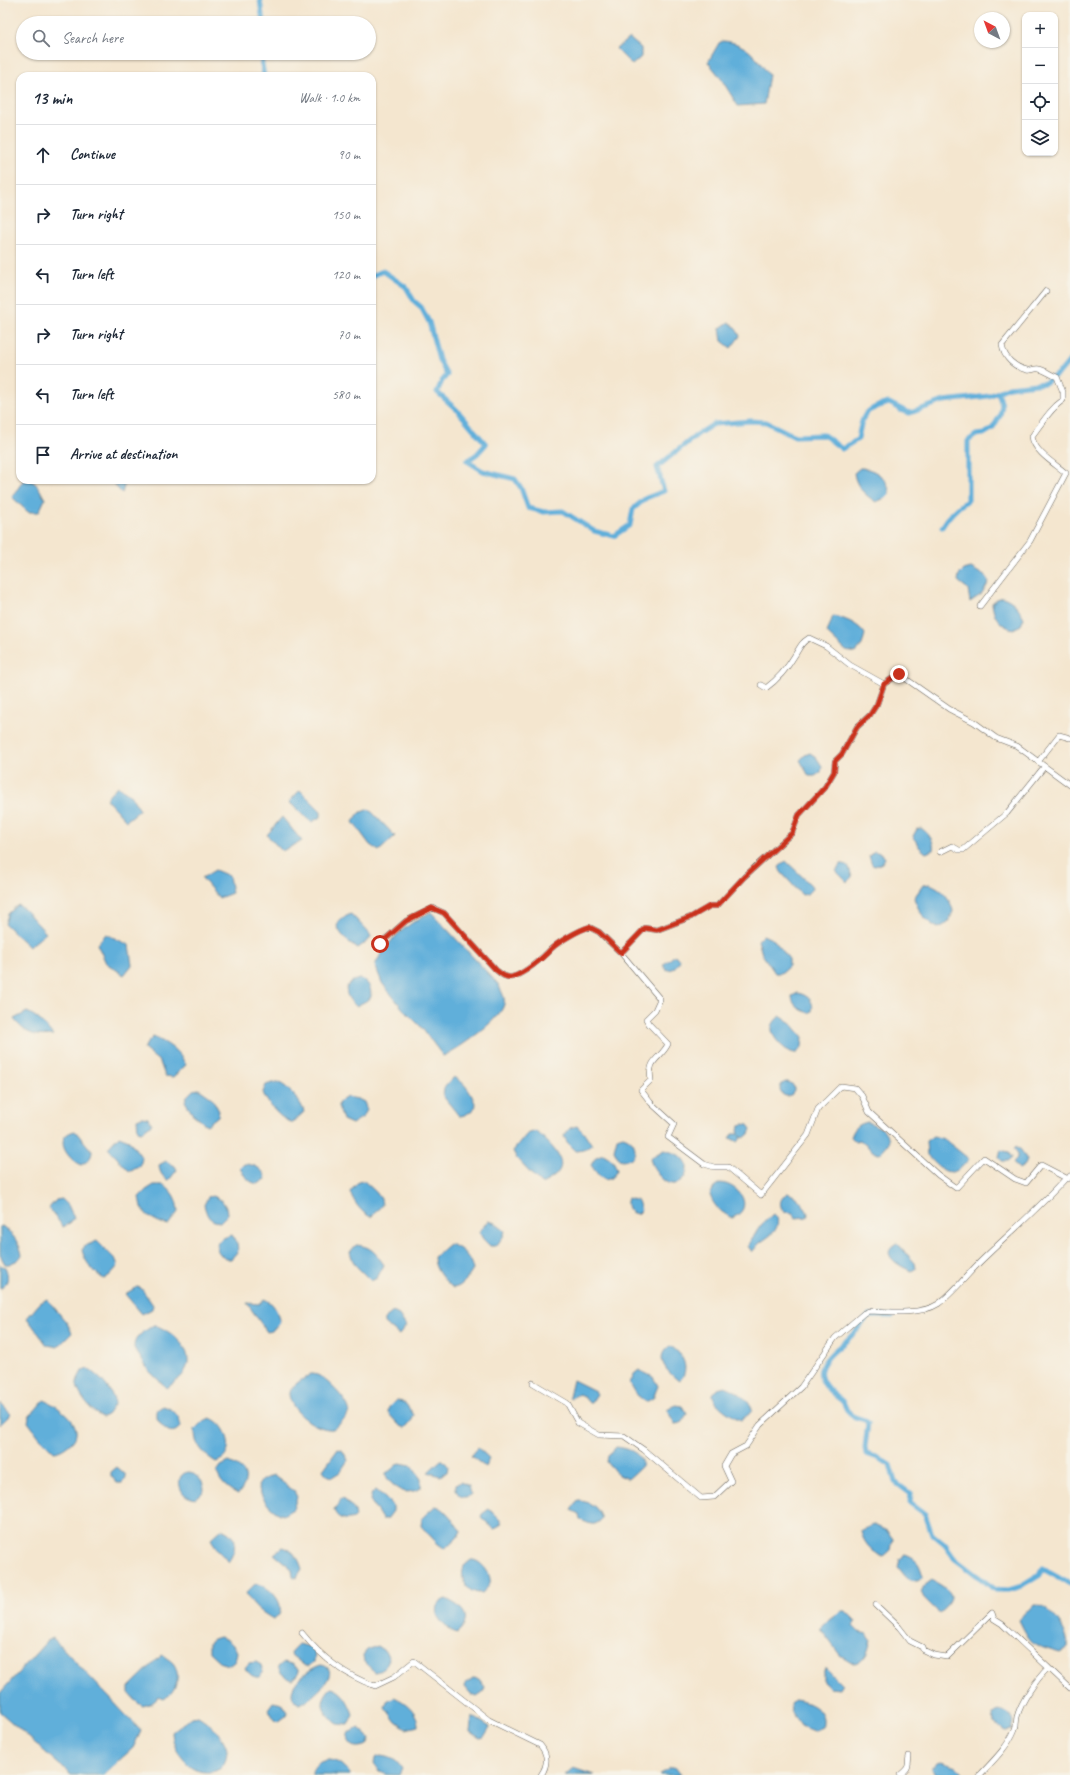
<!DOCTYPE html>
<html lang="en">
<head>
<meta charset="utf-8">
<style>
	:root { --surface:#fff; --page:#f2f2f3; --text:#1f2937; --muted:#747a83; --line:#e0e1e3 }
	body { margin:0; font-family:Caveat,sans-serif; background:var(--page); color:var(--text) }
	.controls { position:absolute; right:12px; top:12px; display:grid; overflow:hidden; border-radius:8px; box-shadow:0 1px 3px #0004 }
	.controls button { width:36px; height:36px; display:grid; place-items:center; padding:0; border:0; border-bottom:1px solid var(--line); background:var(--surface); color:var(--text); font:20px sans-serif }
	.compass { position:absolute; left:974px; top:12px; width:36px; height:36px; border-radius:50%; background:var(--surface); box-shadow:0 1px 3px #0004; rotate:319deg }
	.stop { position:absolute; width:12px; height:12px; margin:-9px; border:3px solid #c8321e; border-radius:50%; background:#fff }
	.stop.end { background:#c8321e; border-color:#fff; box-shadow:0 1px 4px #0008 }
	.list { margin:0; padding:0; list-style:none }
	h2 { display:flex; justify-content:space-between; align-items:center; height:52px; margin:0; padding:0 16px; font-size:17px }
	h2 small { font-size:13px; font-weight:400; color:var(--muted) }
	.list li { display:grid; grid-template-columns:26px 1fr auto; gap:12px; align-items:center; box-sizing:border-box; height:60px; padding:0 16px; border-top:1px solid var(--line) }
	.list b { display:block; font-size:15px; white-space:nowrap }
	.list em { font-size:13px; font-style:normal; color:var(--muted) }
	.icon { flex:none; width:22px; height:22px; fill:none; stroke:currentColor; stroke-width:2; stroke-linecap:round; stroke-linejoin:round }
	.map { position:relative; flex:none; width:1070px; height:1775px; overflow:hidden }
	.search { position:absolute; background:var(--surface); box-shadow:0 1px 3px #0004; left:16px; top:16px; width:360px; height:44px; display:flex; align-items:center; gap:10px; box-sizing:border-box; padding:0 14px; border-radius:22px; color:var(--muted); font-size:15px }
	.panel { position:absolute; background:var(--surface); box-shadow:0 1px 3px #0004; left:16px; top:72px; width:360px; height:412px; border-radius:12px }
	.map>svg:first-child { display:block }
	.water { fill:#61afda; stroke:#3e667b }
	.lines { fill:none; stroke-linecap:round; stroke-linejoin:round }
	.canal { stroke:#61afda; stroke-width:5 }
	.street-casing { stroke:#68635b; stroke-width:6 }
	.street { stroke:#fff; stroke-width:5 }
	.route { stroke:#c8321e; stroke-width:5 }
</style>
</head>
<body>
<div class="map">
<svg width="1070" height="1775" viewBox="0 0 1070 1775">
	<rect width="100%" height="100%" fill="#f7f3e8"/>
	<filter id="ink" filterUnits="userSpaceOnUse"><feTurbulence type="fractalNoise" baseFrequency=".025" numOctaves="2"/><feDisplacementMap in="SourceGraphic" scale="8" xChannelSelector="R" yChannelSelector="G"/><feConvolveMatrix kernelMatrix="1 2 1 2 8 2 1 2 1" color-interpolation-filters="sRGB"/></filter>
	<filter id="wash" filterUnits="userSpaceOnUse"><feTurbulence type="fractalNoise" baseFrequency=".012" numOctaves="4" result="noise"/><feDisplacementMap in="SourceGraphic" scale="16" xChannelSelector="R" yChannelSelector="G"/><feGaussianBlur stdDeviation="0.9" result="paint"/><feColorMatrix in="noise" values="0 0 0 0 0 0 0 0 0 0 0 0 0 0 0 0 0 1.4 0 .05"/><feComposite in="paint" operator="in"/></filter>
	<g filter="url(#wash)">
		<rect width="100%" height="100%" fill="#f4e6cf"/>
		<!-- water -->
		<path class="water" d="M629,38L641,48V57L632,65L616,49Z
			M723,41C747,43 756,57 769,75L764,104L738,106L720,77L708,62L719,43Z
			M729,322L735,327L740,336L731,348L722,341L720,328Z
			M860,468C874,468 890,479 889,494L885,498L876,502C865,495 856,487 854,473Z
			M26,480C37,480 40,491 45,499L39,512H28L12,497L23,481Z
			M109,480H126L122,493Z
			M971,568L985,576L989,582L982,594L970,602L968,589L958,581L959,575L964,570Z
			M1003,597C1014,601 1019,608 1024,618L1021,625L1013,629C1000,626 993,616 992,603L997,599Z
			M833,616C844,618 859,624 865,634L862,645L855,653L846,651L827,633Z
			M810,753L816,757L822,766L821,772L815,776H809L800,760L805,755Z
			M117,786L131,796L140,810L126,821L106,799Z
			M300,790L321,811V817L311,822L289,802Z
			M369,809L395,836L379,851L370,845L353,822L359,813Z
			M282,817L302,841L282,851L267,835Z
			M921,828C928,833 935,841 933,850L926,853L919,847L913,836L917,829Z
			M874,851L882,854L885,858L882,863L875,866L872,865L869,856Z
			M786,861L811,885L812,889L807,894L802,895L781,872L779,867Z
			M841,864C849,863 850,871 852,877L847,882L836,871Z
			M215,870L229,876L232,893L219,898L202,878Z
			M930,884C943,889 950,898 953,911C950,920 947,925 938,928C925,921 919,912 914,898L923,885Z
			M18,905L24,909L46,933L29,947L5,924L8,914Z
			M431,912L498,984C501,991 507,999 503,1007C497,1022 457,1050 443,1056L421,1027L403,1009L382,983L375,965C387,941 406,924 431,912Z
			M351,914L369,933L371,937L369,940L358,948C349,943 341,936 337,926L340,919Z
			M106,934L129,945L132,965L124,975L106,963L97,944Z
			M763,935L774,940L789,959V966L781,973H775L762,954L758,940Z
			M675,955L680,961L673,969L667,970L663,965Z
			M361,979C369,983 371,987 371,997L366,1001L356,1006C343,996 342,981 361,979Z
			M798,993C807,995 815,1001 812,1011L809,1013C801,1010 792,1006 792,996Z
			M27,1012C39,1017 45,1026 53,1035C35,1037 25,1034 14,1019Z
			M780,1016L791,1023L803,1037L802,1047L797,1053C788,1054 773,1040 772,1030C771,1025 776,1019 780,1016Z
			M153,1037C168,1043 179,1051 186,1065L173,1077L165,1076L160,1062L144,1049L147,1043Z
			M454,1077C465,1082 472,1094 476,1106C472,1111 466,1116 459,1116L443,1096L444,1088Z
			M780 1089a7 7 0 1 1 14 0a7 7 0 1 1-14 0Z
			M272,1083C274,1083 277,1083 279,1083C287,1085 303,1104 304,1112L293,1122C283,1123 265,1101 263,1092L266,1085Z
			M199,1089L212,1098L219,1111L218,1116L207,1125C201,1123 199,1117 193,1115L185,1101L187,1096L193,1090Z
			M347,1097L358,1099L364,1102L367,1110L363,1117L352,1124L343,1120L338,1106L339,1102Z
			M142,1117L148,1118L152,1124L141,1132L138,1131L137,1119Z
			M868,1122L883,1129L889,1138L888,1144L879,1154L875,1153L860,1140L855,1141L851,1137C854,1128 858,1124 868,1122Z
			M744,1124L748,1125L751,1129L749,1134L744,1138L739,1135L741,1138L738,1142L730,1138L733,1134H739L738,1130L740,1125Z
			M577,1126L585,1134L592,1145L583,1150L576,1151L567,1142L564,1136L570,1128Z
			M75,1131L92,1151C92,1158 87,1162 81,1165C67,1160 52,1136 75,1131Z
			M536,1131C555,1149 578,1168 541,1184L517,1159L513,1151L527,1134Z
			M119,1136L129,1140L142,1158L140,1166L131,1171L128,1170L108,1148Z
			M623,1136C641,1141 638,1165 619,1159L614,1150L617,1138Z
			M933,1136L944,1139L969,1159C952,1181 943,1172 927,1155L926,1141Z
			M1016,1146L1021,1150L1027,1160L1025,1165L1019,1169L1013,1162L1017,1158V1152L1014,1149Z
			M664,1150C671,1152 679,1154 684,1159C691,1167 685,1184 674,1184C663,1185 652,1168 650,1158Z
			M1001,1150L1008,1152L1012,1158L1008,1161H1002L999,1158Z
			M603,1154C611,1158 614,1161 617,1170C607,1188 599,1177 591,1165L596,1157Z
			M166,1161L175,1166L177,1170L169,1180C163,1179 159,1171 159,1165Z
			M244,1164C254,1164 264,1169 266,1179L258,1184C248,1182 245,1177 240,1168Z
			M364,1181L376,1192L381,1199L382,1205L371,1217C361,1213 354,1202 350,1192L358,1182Z
			M720,1183C739,1184 756,1208 732,1218C721,1212 714,1207 710,1195L715,1186Z
			M154,1185H164C174,1193 177,1200 178,1212L168,1225C159,1223 145,1216 141,1207C140,1204 140,1200 139,1197L146,1190Z
			M787,1193C797,1195 804,1204 808,1214L807,1217L795,1218L793,1213L784,1212C778,1204 780,1199 787,1193Z
			M213,1196C222,1199 227,1205 227,1215L220,1222C208,1221 207,1215 204,1205L208,1197Z
			M628,1198L638,1201L641,1210L637,1214C628,1213 625,1205 628,1198Z
			M62,1199L68,1205L74,1218L70,1223L63,1227L49,1208L56,1200Z
			M773,1214L777,1217C780,1230 771,1235 761,1242C757,1245 755,1249 752,1252L748,1246L760,1226Z
			M488,1221L495,1223L505,1231L503,1237L496,1246H490L483,1239L479,1232Z
			M2,1226C12,1233 20,1243 22,1255L18,1260L9,1264H5L0,1255V1227Z
			M232,1235L237,1242L238,1251L231,1259H225C211,1247 216,1239 232,1235Z
			M97,1241L116,1260L118,1266L110,1275L104,1279C93,1272 85,1262 82,1250L85,1246Z
			M897,1243L915,1263L916,1269L912,1271C900,1267 877,1253 897,1243Z
			M449,1244C462,1247 471,1258 473,1270C468,1278 462,1287 453,1288C443,1279 434,1270 434,1257Z
			M356,1245C371,1246 376,1253 384,1265L377,1278L371,1281L358,1268L353,1261L350,1252Z
			M0,1265L5,1267C9,1276 9,1283 0,1289Z
			M137,1287L141,1288L153,1305L152,1309L142,1314L125,1294Z
			M47,1299L67,1323L72,1333L58,1347L47,1345L27,1318L40,1303Z
			M264,1299C275,1303 277,1312 280,1322L272,1331L267,1332L247,1303L259,1304L263,1301Z
			M393,1312L399,1315L406,1326L399,1335L384,1323V1319Z
			M154,1325C171,1330 197,1351 185,1371C182,1378 173,1383 167,1388L149,1371L134,1348C133,1336 146,1331 154,1325Z
			M670,1346C683,1353 691,1370 679,1381C667,1372 653,1357 670,1346Z
			M88,1369C100,1377 111,1388 115,1403L108,1414L103,1417C94,1415 75,1392 77,1382C77,1379 81,1374 82,1371Z
			M639,1370L653,1377L658,1386L653,1398L646,1402L637,1395L630,1383L634,1374Z
			M311,1374C315,1374 319,1375 322,1378C329,1382 350,1403 349,1411C348,1418 338,1425 333,1429C316,1431 288,1410 289,1392L297,1383Z
			M573,1380L595,1391L597,1394L591,1403H589L584,1397L579,1394L571,1398L569,1397Z
			M725,1386C737,1390 748,1399 753,1411L741,1420C732,1416 713,1405 713,1394L718,1388Z
			M44,1400C59,1406 88,1427 71,1443C65,1448 61,1451 54,1452L40,1438L28,1422L29,1417Z
			M396,1400L405,1403L414,1415L412,1420L405,1428L400,1426L388,1413L389,1407Z
			M0,1403L11,1414L0,1425Z
			M676,1405L682,1406L687,1414L681,1423L675,1424L667,1410Z
			M163,1406C172,1408 182,1417 180,1427C171,1438 162,1427 157,1418V1410Z
			M210,1418C229,1424 237,1457 216,1462C201,1452 195,1448 195,1429L202,1422Z
			M616,1447C627,1448 644,1453 641,1467L628,1479L618,1475L607,1462L608,1456Z
			M478,1448L489,1458L485,1467L471,1456Z
			M338,1449L342,1450L348,1460L340,1472L332,1477L327,1475L323,1470Z
			M441,1460H443L448,1466L447,1472L440,1476L428,1472Z
			M229,1462C246,1469 251,1479 238,1494C228,1489 220,1483 217,1472L221,1466Z
			M399,1463L411,1465L421,1479V1488C404,1497 395,1489 385,1475Z
			M117,1467L125,1474L126,1478L122,1483H117L111,1476V1472Z
			M190,1472C198,1477 204,1480 204,1491L195,1499C192,1498 188,1497 185,1495C177,1487 177,1472 190,1472Z
			M273,1475L294,1491L297,1497L293,1509L283,1515C270,1511 262,1498 258,1486L262,1480Z
			M460,1482L469,1486L471,1494C464,1501 455,1495 456,1485Z
			M376,1490L382,1495L393,1506V1511L387,1519H382L370,1500L372,1493Z
			M341,1499L345,1500L355,1511L356,1517C347,1521 336,1520 334,1509L338,1506Z
			M578,1501C590,1501 598,1507 602,1519C593,1528 590,1523 580,1520L579,1514L571,1510Z
			M435,1506C446,1507 454,1523 461,1531L457,1538L445,1549L437,1543L421,1526L422,1518Z
			M489,1509L502,1522L497,1528L494,1529L481,1517L482,1514Z
			M874,1525L887,1531L893,1539L891,1550L883,1557C873,1553 862,1542 861,1530Z
			M222,1529L229,1533L235,1540L234,1551L229,1562L218,1551L211,1539Z
			M283,1547C294,1550 299,1559 302,1569L296,1578L293,1576L292,1569L274,1554Z
			M905,1555C917,1559 920,1564 923,1577L918,1581C906,1581 905,1575 898,1567L900,1559Z
			M471,1560C480,1559 492,1574 490,1583C489,1587 485,1590 482,1593C467,1594 459,1579 464,1566Z
			M932,1580C951,1591 960,1596 939,1613L924,1598L921,1592L924,1586Z
			M255,1584C270,1584 292,1610 273,1619C261,1612 253,1606 246,1593Z
			M446,1599C463,1607 474,1618 457,1633C443,1629 425,1606 446,1599Z
			M1034,1604C1048,1603 1070,1632 1068,1648C1066,1650 1063,1651 1060,1653C1034,1645 1032,1647 1019,1620Z
			M841,1611H846L856,1621L853,1626L859,1632L867,1634L871,1640C868,1650 867,1660 855,1664L840,1655L820,1628L825,1623Z
			M219,1637C228,1639 234,1644 237,1652L235,1661L230,1665L221,1663L209,1652V1642L213,1639Z
			M53,1638L141,1731L133,1748L103,1775H71L0,1712V1693L47,1641Z
			M298,1644L311,1647L315,1652L314,1662L309,1666H305L291,1655L292,1650Z
			M377,1646L386,1652L389,1659C388,1665 382,1671 375,1672L364,1662L363,1655L367,1650Z
			M162,1655C165,1657 170,1660 173,1663C182,1675 176,1692 164,1699L159,1697L152,1703L143,1706L138,1703L129,1693V1687Z
			M256,1662L261,1665L263,1672L260,1677C253,1678 249,1674 245,1668L249,1663Z
			M284,1662L291,1664L299,1670L298,1675L292,1680C286,1677 280,1674 278,1667Z
			M321,1665C346,1669 310,1702 299,1704C279,1691 307,1669 321,1665Z
			M825,1669H827L842,1684L839,1689L830,1688L823,1682V1674Z
			M473,1678L479,1679L485,1687L483,1693L477,1697L472,1695L465,1687L466,1683Z
			M331,1688C343,1690 349,1703 353,1714L348,1725L338,1724C323,1714 317,1702 331,1688Z
			M394,1697C406,1702 418,1712 418,1726L406,1729L396,1722L385,1707L387,1701Z
			M794,1700C808,1701 828,1711 822,1727L813,1731L801,1726L791,1711L790,1704Z
			M273,1702L282,1704L287,1712L286,1716L278,1722L275,1720L268,1709Z
			M999,1710C1010,1714 1017,1717 1012,1730L1005,1731L994,1723L993,1715Z
			M198,1716C209,1722 226,1738 227,1751C227,1758 225,1763 221,1768C211,1775 195,1773 186,1762C177,1752 173,1746 172,1732L191,1717Z
			M472,1716L490,1727L484,1737L480,1738L470,1732Z
			M359,1728L370,1738L367,1745C356,1750 347,1746 348,1733Z
			M381,1756C391,1757 397,1760 402,1769L399,1775C388,1775 377,1775 374,1762L377,1757Z
			M328,1760C338,1760 345,1767 350,1775H312C312,1766 319,1761 328,1760Z
			M942,1761L956,1766L965,1775H935L932,1769L938,1762Z
			M670,1767H675L681,1775H660Z
			M573,1768L594,1775H565Z"/>
		<g class="lines">
			<!-- canal -->
			<path class="canal" d="M260,0L263,23
				M262,53V64L264,76
				M372,276L383,271L406,287L414,301L421,307L429,322L439,360L447,375L442,381L437,392L457,410L486,444L477,454L467,461L483,471L515,479L521,488L528,508L544,512L563,511L594,531L614,536L630,525L633,509L646,498L664,491L657,467L698,434L714,424L751,421L766,422L795,436L824,435L842,449L858,439C863,413 863,410 889,403L903,410
				M900,410L910,413L944,401L989,396L1009,387L1045,383L1061,371L1070,360
				M942,527C949,515 956,508 968,500V441L976,435L984,434L992,429L1000,416L1002,405L998,392
				M892,1316H869C861,1324 854,1334 846,1341C820,1362 807,1376 841,1400C845,1403 844,1405 847,1410C850,1417 858,1418 865,1420L868,1423L865,1447L866,1454L879,1458L890,1465L895,1482L911,1494L910,1503L925,1514L932,1534L945,1545L955,1559L996,1590H1009L1022,1586L1040,1575L1043,1569L1070,1584"/>
		</g>
	</g>
	<g filter="url(#ink)">
		<g class="lines">
			<!-- street casing -->
			<g class="street-casing">
				<path id="street" d="M980,606L1030,541L1066,473C1055,464 1033,451 1032,436C1042,423 1050,409 1063,400V392L1057,377C1051,375 1045,370 1039,369C1035,368 1031,371 1027,370C1014,367 1004,358 1002,345L1046,291
					M884,684L899,674L949,709L974,722L996,738L1017,746L1070,785
					M1038,762L1059,735L1070,738
					M940,852L952,846L959,850H963L1007,813L1044,767
					M380,944L406,921L433,908L444,913L496,970C501,974 505,978 512,977C524,974 542,958 551,949C558,942 579,930 589,927L599,932L621,953L645,928L657,930L691,917L710,906H717L744,877L792,833L799,815L825,787L834,772L835,761L842,754L857,727L870,715L877,704L884,684L850,665L826,646L809,638C800,644 801,646 795,655C788,667 777,680 766,688L761,685
					M621,953L660,999L655,1010L646,1019L649,1024L668,1044C661,1059 647,1059 651,1080L641,1090L651,1103L674,1124L668,1137L704,1164L714,1167H728L761,1195L808,1135L818,1109L841,1086L855,1088L862,1096L869,1112L938,1175L956,1188L984,1158L1015,1179L1026,1183L1041,1165L1068,1179L1070,1176
					M533,1383L567,1403L578,1423L599,1435L624,1436L644,1450L701,1498L714,1497L731,1481L724,1466L731,1454L746,1446L760,1425L801,1387L835,1338L864,1313L869,1311C888,1312 921,1315 938,1304C954,1293 968,1273 983,1259C1011,1232 1040,1207 1066,1178
					M876,1605L899,1627L910,1641L922,1647L923,1650L934,1655L947,1657L992,1613L994,1619L1002,1624L1070,1688
					M302,1633C321,1657 347,1676 375,1686L394,1677L414,1661L489,1720L540,1745C548,1754 548,1765 541,1775
					M900,1775C911,1766 907,1767 909,1756
					M980,1775C993,1761 1008,1747 1015,1729C1017,1725 1016,1720 1017,1717C1021,1701 1037,1679 1048,1668"/>
			</g>
			<!-- street -->
			<use href="#street" class="street"/>
		</g>
	</g>
	<g class="lines" filter="url(#ink)">
		<!-- route -->
		<path class="route" d="M380,944L406,921L432,908L444,913L496,970C501,974 505,978 512,977C524,974 543,958 551,949C558,942 579,930 589,927L599,932L621,953L645,928L657,930L691,917L710,906H717L744,877L792,833L799,815L825,787L834,772L835,761L842,754L857,727L870,715L877,704L884,684L899,674"/>
	</g>
</svg>
<div class="controls">
<button>+</button>
<button>−</button>
<button><svg class="icon" aria-label="locate" viewBox="0 0 24 24"><circle cx="12" cy="12" r="6"/><path d="M12 2v4M12 18v4M2 12h4M18 12h4"/></svg></button>
<button><svg class="icon" aria-label="layers" viewBox="0 0 24 24"><path d="M12 4l9 5-9 5-9-5zM3 14l9 5 9-5"/></svg></button>
</div>
<svg class="compass" viewBox="-18 -18 36 36"><path d="M0-13l5 13h-10z" fill="#e53935"/><path d="M0 13l5-13h-10z" fill="#747a83"/></svg>
<div class="stop" style="left:380px;top:944px"></div>
<div class="stop end" style="left:899px;top:674px"></div>
<div class="search"><svg class="icon" aria-label="search" viewBox="0 0 24 24"><circle cx="10" cy="10" r="6"/><path d="M15 15l6 6"/></svg>Search here</div>
<section class="panel">
<h2>13 min<small>Walk · 1.0 km</small></h2>
<ul class="list">
<li><svg class="icon" aria-label="ahead" viewBox="0 0 24 24"><path d="M12 20V5M6 11l6-6 6 6"/></svg><div><b>Continue</b></div><em>90 m</em></li>
<li><svg class="icon" aria-label="right" viewBox="0 0 24 24"><path d="M7 20v-9h11M14 6l5 5-5 5"/></svg><div><b>Turn right</b></div><em>150 m</em></li>
<li><svg class="icon" aria-label="left" viewBox="0 0 24 24"><path d="M17 20v-9H6M10 6l-5 5 5 5"/></svg><div><b>Turn left</b></div><em>120 m</em></li>
<li><svg class="icon" aria-label="right" viewBox="0 0 24 24"><path d="M7 20v-9h11M14 6l5 5-5 5"/></svg><div><b>Turn right</b></div><em>70 m</em></li>
<li><svg class="icon" aria-label="left" viewBox="0 0 24 24"><path d="M17 20v-9H6M10 6l-5 5 5 5"/></svg><div><b>Turn left</b></div><em>580 m</em></li>
<li><svg class="icon" aria-label="arrive" viewBox="0 0 24 24"><path d="M6 21V4h12l-3 4 3 4H6"/></svg><div><b>Arrive at destination</b></div></li>
</ul>
</section>
</div>
</body>
</html>
